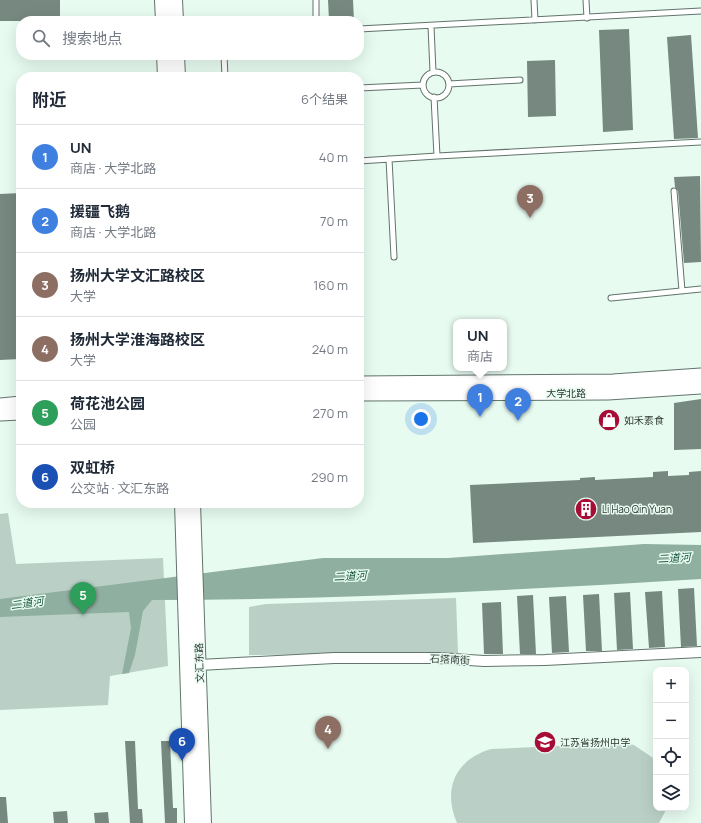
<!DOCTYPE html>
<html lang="zh">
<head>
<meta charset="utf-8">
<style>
	:root { --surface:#fff; --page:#f2f2f3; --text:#1f2937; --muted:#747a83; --line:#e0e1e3; --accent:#a60c36 }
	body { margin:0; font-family:Manrope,"Noto Sans SC",sans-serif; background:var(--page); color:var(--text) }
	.controls { position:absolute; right:12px; bottom:12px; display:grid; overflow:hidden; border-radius:8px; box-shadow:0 4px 16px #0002 }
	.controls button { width:36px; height:36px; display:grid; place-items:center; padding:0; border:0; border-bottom:1px solid var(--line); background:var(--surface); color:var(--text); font:20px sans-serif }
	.you { position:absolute; left:421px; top:419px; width:14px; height:14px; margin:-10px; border:3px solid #fff; border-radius:50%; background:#1a73e8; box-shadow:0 0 0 6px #1a73e833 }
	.badge { display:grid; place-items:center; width:26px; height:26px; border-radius:50%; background:var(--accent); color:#fff; font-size:13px; font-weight:700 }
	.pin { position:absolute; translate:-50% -33px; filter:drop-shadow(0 1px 2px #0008) }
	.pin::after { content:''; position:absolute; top:21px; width:14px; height:12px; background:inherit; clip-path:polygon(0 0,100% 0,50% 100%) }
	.popup { position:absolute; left:453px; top:319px; width:54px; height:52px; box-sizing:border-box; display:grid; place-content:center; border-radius:8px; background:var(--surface); filter:drop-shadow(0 1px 3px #0005); font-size:13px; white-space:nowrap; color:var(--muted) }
	.popup b { font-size:15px; color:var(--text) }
	.popup::after { content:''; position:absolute; left:50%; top:100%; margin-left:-8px; border:8px solid transparent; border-top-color:var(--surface) }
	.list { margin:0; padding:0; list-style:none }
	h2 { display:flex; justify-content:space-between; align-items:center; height:52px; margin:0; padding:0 16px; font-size:17px }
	h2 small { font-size:13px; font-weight:400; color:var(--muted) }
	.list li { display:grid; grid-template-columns:26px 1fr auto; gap:12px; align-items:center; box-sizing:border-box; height:64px; padding:0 16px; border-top:1px solid var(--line) }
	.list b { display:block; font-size:15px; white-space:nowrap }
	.list p { margin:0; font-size:13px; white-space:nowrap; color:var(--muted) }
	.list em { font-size:13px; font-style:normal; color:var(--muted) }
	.icon { flex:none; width:22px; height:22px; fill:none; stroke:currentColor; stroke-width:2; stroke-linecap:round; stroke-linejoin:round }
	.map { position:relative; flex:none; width:701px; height:823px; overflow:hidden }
	.search { position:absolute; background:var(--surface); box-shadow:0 4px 16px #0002; left:16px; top:16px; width:348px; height:44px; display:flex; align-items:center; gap:10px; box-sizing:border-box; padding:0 14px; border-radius:16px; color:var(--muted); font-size:15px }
	.panel { position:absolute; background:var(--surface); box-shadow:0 4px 16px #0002; left:16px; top:72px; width:348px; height:436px; border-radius:16px }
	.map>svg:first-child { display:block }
	.green { fill:#bad0c6 }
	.water { fill:#8fafa0 }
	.building { fill:#768880 }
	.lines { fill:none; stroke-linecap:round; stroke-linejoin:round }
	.service-casing { stroke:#62746c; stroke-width:7 }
	.minor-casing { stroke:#62746c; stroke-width:12 }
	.tertiary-casing { stroke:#62746c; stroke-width:15 }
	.secondary-casing { stroke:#62746c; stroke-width:16 }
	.service { stroke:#fff; stroke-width:5 }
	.minor { stroke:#fff; stroke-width:10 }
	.tertiary { stroke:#fff; stroke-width:13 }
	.secondary { stroke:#fff; stroke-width:14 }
	.labels { text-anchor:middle; stroke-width:3; stroke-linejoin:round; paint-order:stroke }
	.street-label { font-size:10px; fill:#303834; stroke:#e7fbf1 }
	.poi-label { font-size:10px; fill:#303834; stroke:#e7fbf1; text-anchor:start }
	.water-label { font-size:11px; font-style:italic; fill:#1c5742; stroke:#e7fbf1 }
</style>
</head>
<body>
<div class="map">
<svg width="701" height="823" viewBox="0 0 701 823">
	<rect width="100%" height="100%" fill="#e7fbf1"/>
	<!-- green -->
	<path class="green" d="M8,513L16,564L163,558L168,666L110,676L108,705L0,710V514Z
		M456,598L458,653L249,655V607L266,604Z
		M623,743L634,745L656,760V808H667L659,823H457C442,789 456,759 491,749Z"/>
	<!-- water -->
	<path class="water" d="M644,544L701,545V579C518,590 335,600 152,600L143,611L135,655L129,673L122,674L131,628L129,612L0,617V599L323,558H448Z"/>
	<!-- building -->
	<path class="building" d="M0,0H60V21H0Z
		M328,0H353L354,21H329Z
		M629,29L633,130L603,132L599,30Z
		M691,35L698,138L674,139L667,37Z
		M555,60L556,116L528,117L527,61Z
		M700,176L701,262L684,263L678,191L675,187L674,177Z
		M21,193V359L0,360V194Z
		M701,399V449L674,450V403Z
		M668,471V476L689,475V472L701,471V532L473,543L470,485L580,480V478L595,477V480L653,477V472Z
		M694,588L697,646L681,647L678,589Z
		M662,591L665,647L649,648L645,592Z
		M630,592L633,649L617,650L614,593Z
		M599,594L602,651H586L583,595Z
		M533,595L536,654H520L517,596Z
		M566,596L569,652L552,653L549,597Z
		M501,602L503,654H484L482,603Z
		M125,741H135L138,809H142L143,823H130Z
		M161,741H170L173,808H177V823H165Z
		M0,797H6L8,823H0Z
		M67,811L68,823H54L53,812Z
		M108,812L109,823H95L94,813Z"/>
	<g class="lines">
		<!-- service casing -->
		<g class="service-casing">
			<path id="service" d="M316,0V21
				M534,0L535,20
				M586,0L587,18
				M431,26L433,72
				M359,29L701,11
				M224,55L225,77
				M423 85a13 13 0 1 1 26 0a13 13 0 1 1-26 0Z
				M449,84L520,80
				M359,88L423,85
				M437,156L701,142
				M389,159L394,257
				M359,161L437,156L434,97
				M674,191L682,291
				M611,298L701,289"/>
		</g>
		<!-- minor casing -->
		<g class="minor-casing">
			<path id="minor" d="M199,665L334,658H438L484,661L545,660L701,652"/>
		</g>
		<!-- tertiary casing -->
		<g class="tertiary-casing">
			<path id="tertiary" d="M359,383L613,381L701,375
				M359,394L608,393L701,387
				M0,405L21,403
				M0,414L21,413"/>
		</g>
		<!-- secondary casing -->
		<g class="secondary-casing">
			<path id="secondary" d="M162,0L163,21
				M175,0L176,21
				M164,55L165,77
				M177,55L178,77
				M182,503L192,823
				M193,503L204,823"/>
		</g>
		<!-- service -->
		<use href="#service" class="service"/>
		<!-- minor -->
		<use href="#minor" class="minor"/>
		<!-- tertiary -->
		<use href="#tertiary" class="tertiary"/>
		<!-- secondary -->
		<use href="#secondary" class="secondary"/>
	</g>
	<!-- icons -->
	<defs>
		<g id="shop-disc" transform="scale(1.15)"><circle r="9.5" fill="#a60c36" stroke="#e7fbf1"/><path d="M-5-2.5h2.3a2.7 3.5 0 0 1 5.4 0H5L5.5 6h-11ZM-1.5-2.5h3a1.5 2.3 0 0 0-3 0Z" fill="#fff"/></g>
		<g id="building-disc" transform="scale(1.15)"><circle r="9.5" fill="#a60c36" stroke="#e7fbf1"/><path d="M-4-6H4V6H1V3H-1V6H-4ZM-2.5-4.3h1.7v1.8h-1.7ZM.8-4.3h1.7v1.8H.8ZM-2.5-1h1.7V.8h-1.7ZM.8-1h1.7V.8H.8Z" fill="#fff"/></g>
		<g id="school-disc" transform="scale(1.15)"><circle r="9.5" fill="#a60c36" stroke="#e7fbf1"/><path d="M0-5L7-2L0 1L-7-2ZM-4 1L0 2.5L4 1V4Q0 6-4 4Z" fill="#fff"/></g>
	</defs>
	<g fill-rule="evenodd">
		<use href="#shop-disc" x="609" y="420"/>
		<use href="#building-disc" x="586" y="509"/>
		<use href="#school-disc" x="545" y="742"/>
	</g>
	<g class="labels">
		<!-- street labels -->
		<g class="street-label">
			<text x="566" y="397">大学北路</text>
			<text transform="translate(450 659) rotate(3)" y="4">石塔南街</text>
			<text transform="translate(199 663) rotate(-92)" y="4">文汇东路</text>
		</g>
		<!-- poi labels -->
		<g class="poi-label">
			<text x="624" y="424">如禾素食</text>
			<text x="602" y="513">Li Hao Qin Yuan</text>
			<text x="560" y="746">江苏省扬州中学</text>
		</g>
		<!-- water labels -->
		<g class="water-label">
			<text transform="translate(674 558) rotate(-3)" y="4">二道河</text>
			<text transform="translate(350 576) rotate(-3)" y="4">二道河</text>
			<text transform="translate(27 603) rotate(-8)" y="4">二道河</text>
		</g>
	</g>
</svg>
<div class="controls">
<button>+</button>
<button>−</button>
<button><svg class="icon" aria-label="locate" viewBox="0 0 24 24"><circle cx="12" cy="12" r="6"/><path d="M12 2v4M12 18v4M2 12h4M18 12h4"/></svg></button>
<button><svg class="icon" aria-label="layers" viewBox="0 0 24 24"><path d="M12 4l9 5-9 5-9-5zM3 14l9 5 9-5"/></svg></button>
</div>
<div class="you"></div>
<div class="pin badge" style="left:480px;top:417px;background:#3f7fe0">1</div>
<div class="popup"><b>UN</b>商店</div>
<div class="pin badge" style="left:518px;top:421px;background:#3f7fe0">2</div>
<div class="pin badge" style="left:530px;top:218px;background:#8d6e63">3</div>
<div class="pin badge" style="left:328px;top:749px;background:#8d6e63">4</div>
<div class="pin badge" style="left:83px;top:615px;background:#2e9e5b">5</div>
<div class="pin badge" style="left:182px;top:761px;background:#1a4fb4">6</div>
<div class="search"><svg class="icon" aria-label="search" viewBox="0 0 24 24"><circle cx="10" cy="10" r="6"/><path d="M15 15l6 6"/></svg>搜索地点</div>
<section class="panel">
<h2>附近<small>6个结果</small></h2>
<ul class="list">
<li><span class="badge" style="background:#3f7fe0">1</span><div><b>UN</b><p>商店 · 大学北路</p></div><em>40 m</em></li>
<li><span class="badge" style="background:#3f7fe0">2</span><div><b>援疆飞鹅</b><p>商店 · 大学北路</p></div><em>70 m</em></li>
<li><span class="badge" style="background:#8d6e63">3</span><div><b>扬州大学文汇路校区</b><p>大学</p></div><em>160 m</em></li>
<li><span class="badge" style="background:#8d6e63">4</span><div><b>扬州大学淮海路校区</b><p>大学</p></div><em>240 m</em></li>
<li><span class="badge" style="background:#2e9e5b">5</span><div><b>荷花池公园</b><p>公园</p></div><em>270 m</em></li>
<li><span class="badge" style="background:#1a4fb4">6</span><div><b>双虹桥</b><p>公交站 · 文汇东路</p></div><em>290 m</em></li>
</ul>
</section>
</div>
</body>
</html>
